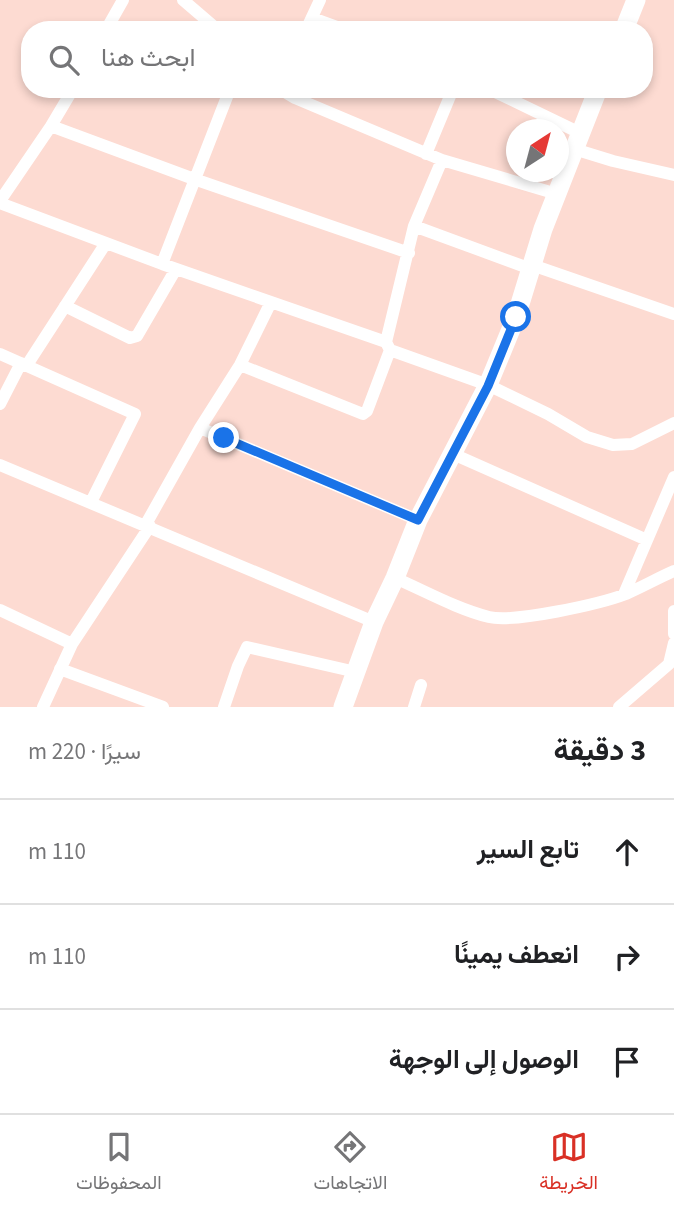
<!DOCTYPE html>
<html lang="ar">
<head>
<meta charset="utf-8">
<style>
	:root { --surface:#fff; --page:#f2f2f2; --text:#202124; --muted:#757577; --line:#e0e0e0; --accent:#d93025 }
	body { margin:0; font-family:"Source Sans 3",Vazirmatn,sans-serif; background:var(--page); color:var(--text); direction:rtl }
	.compass { position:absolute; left:506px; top:119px; width:63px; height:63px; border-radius:50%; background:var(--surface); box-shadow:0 4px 10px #0003; rotate:36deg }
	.stop { position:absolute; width:21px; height:21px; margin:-16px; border:5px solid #1a73e8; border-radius:50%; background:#fff }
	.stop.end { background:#1a73e8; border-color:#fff; box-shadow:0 2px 7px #0008 }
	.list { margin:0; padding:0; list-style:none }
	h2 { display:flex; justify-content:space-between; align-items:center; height:91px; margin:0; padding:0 28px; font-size:30px }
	h2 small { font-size:23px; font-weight:400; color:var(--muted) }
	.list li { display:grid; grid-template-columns:46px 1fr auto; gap:21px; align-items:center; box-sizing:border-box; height:105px; padding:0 28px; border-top:2px solid var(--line) }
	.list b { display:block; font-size:26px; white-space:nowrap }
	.list em { font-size:23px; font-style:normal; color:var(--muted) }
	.icon { flex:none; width:38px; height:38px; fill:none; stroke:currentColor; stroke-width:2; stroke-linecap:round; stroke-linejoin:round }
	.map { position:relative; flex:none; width:674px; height:707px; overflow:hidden; direction:ltr }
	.search { position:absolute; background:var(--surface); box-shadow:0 4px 10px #0003; left:21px; right:21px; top:21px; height:77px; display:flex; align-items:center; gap:18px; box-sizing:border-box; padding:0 24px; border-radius:28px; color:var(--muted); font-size:26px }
	.sheet { height:406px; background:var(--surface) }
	nav { display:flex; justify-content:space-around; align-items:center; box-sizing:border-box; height:98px; border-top:2px solid var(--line); background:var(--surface); font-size:19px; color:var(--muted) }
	nav a { display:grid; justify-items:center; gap:4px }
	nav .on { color:var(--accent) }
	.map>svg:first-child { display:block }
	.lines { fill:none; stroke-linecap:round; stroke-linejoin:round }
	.street { stroke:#fff; stroke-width:12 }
	.secondary { stroke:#fff; stroke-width:19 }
	.route { stroke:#1a73e8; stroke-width:9 }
</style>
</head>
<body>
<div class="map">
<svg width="674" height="707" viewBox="0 0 674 707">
	<rect width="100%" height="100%" fill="#fddbd2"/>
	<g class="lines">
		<!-- street -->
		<path class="street" d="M183,0L218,30
			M312,18L345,30
			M106,30L123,0
			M306,30L320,0
			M280,89L295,98L442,160L557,194
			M489,89L580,133
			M51,126L194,179L409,253
			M574,149L613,161L674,175
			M426,154L453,89
			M0,201L51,126L73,89
			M0,203L162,264L386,342L390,350L488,385L548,414L587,437L613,445L632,444L674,423
			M414,226L531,269
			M162,264L230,89
			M532,265L674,314
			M65,306L130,338L137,336L176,269
			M386,342L414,226L442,160
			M0,354L135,414L91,502
			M27,365L106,243
			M240,365L363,414L367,411L390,350
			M0,404L21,363
			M200,428L418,520
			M453,454L647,540
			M0,465L374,622
			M146,524L200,428L240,365L271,302
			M395,578C425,591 457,609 489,617C514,623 600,604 626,594C642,587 658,578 674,571
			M624,594L674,477
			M0,610L72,644
			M674,611V634
			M60,669L163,707
			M43,707L72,644L150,526
			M224,707L238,666L247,647L356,672
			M414,707L421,685
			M619,707L669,664L674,643"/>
		<!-- secondary -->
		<path class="secondary" d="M624,30L636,0
			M343,707L374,622L395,578L418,520L488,385L516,317L543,229L598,89"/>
	</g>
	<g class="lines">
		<!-- route -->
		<path class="route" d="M224,438L418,520L488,386L516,317"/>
	</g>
</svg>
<svg class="compass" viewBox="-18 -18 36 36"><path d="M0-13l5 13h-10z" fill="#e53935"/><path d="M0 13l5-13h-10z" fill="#757577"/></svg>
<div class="stop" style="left:516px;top:317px"></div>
<div class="stop end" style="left:224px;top:438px"></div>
<div class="search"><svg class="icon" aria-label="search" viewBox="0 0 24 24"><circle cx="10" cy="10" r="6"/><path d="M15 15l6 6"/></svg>ابحث هنا</div>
</div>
<section class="sheet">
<h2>3 دقيقة<small>سيرًا · 220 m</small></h2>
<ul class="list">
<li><svg class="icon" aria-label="ahead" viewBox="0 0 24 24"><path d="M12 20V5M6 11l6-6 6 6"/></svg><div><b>تابع السير</b></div><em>110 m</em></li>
<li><svg class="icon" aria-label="right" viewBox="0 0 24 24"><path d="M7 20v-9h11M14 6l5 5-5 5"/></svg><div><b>انعطف يمينًا</b></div><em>110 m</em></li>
<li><svg class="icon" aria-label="arrive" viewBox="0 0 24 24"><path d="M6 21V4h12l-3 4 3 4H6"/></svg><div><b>الوصول إلى الوجهة</b></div></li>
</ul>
</section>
<nav>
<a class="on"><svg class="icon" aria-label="map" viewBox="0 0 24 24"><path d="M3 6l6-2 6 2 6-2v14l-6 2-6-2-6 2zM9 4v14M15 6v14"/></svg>الخريطة</a>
<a><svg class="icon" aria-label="directions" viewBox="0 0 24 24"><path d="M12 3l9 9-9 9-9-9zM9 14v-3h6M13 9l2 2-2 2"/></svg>الاتجاهات</a>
<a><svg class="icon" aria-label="saved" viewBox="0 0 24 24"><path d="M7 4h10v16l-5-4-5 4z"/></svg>المحفوظات</a>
</nav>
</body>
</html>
